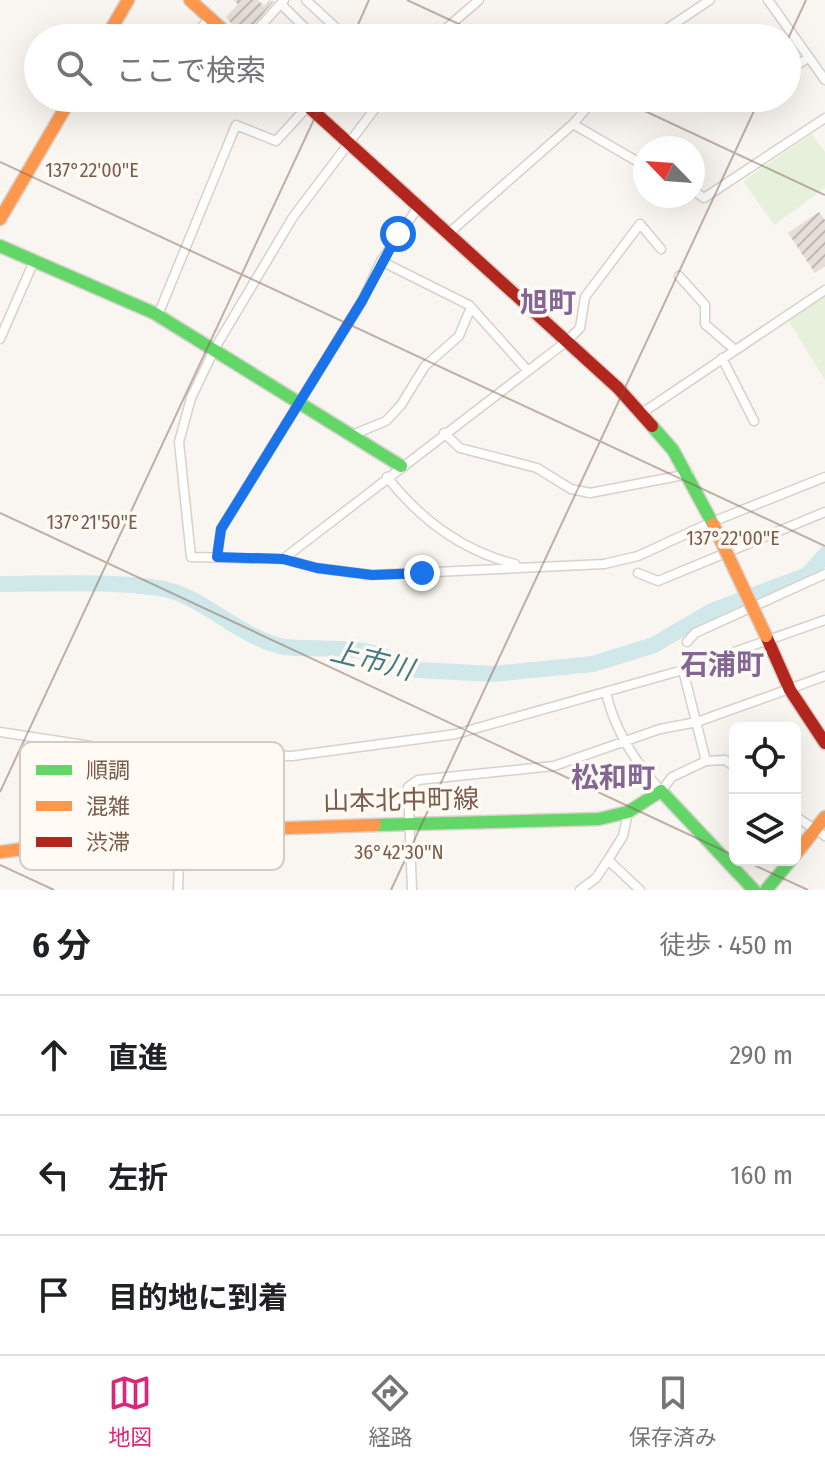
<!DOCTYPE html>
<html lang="ja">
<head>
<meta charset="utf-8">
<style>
	:root { --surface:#fff; --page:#f2f2f2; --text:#202124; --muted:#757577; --line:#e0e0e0; --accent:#db2777 }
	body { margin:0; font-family:"Fira Sans Condensed","Noto Sans JP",sans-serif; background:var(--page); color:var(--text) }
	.controls { position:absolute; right:24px; bottom:24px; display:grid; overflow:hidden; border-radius:12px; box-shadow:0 8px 32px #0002 }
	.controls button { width:72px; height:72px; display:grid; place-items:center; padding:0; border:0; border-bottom:2px solid var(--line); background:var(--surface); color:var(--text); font:40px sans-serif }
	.compass { position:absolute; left:633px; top:136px; width:72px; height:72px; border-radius:50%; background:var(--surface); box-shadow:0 8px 32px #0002; rotate:295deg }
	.stop { position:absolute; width:24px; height:24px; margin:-18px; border:6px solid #1a73e8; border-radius:50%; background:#fff }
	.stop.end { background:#1a73e8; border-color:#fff; box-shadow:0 2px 8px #0008 }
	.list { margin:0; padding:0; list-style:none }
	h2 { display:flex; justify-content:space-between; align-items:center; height:104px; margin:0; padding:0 32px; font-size:34px }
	h2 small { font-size:26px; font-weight:400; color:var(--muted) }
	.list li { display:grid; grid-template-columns:52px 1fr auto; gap:24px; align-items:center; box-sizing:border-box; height:120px; padding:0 32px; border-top:2px solid var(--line) }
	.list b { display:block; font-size:30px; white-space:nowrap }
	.list em { font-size:26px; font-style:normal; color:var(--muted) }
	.icon { flex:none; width:44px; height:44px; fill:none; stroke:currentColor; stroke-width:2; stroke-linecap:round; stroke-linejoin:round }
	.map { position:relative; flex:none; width:825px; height:890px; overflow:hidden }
	.search { position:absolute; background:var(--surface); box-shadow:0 8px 32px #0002; left:24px; right:24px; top:24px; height:88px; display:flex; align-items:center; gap:20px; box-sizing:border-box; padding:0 28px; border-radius:44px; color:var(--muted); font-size:30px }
	.sheet { height:464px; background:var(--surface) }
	nav { display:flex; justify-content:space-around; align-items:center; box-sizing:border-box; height:112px; border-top:2px solid var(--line); background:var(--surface); font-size:22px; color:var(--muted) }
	nav a { display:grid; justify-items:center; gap:4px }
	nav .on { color:var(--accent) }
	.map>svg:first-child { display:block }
	.green { fill:#e7f0db }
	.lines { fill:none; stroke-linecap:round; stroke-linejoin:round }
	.river { stroke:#d0e8ea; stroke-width:16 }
	.building { fill:url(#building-hatch) }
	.street-casing { stroke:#d7d1cb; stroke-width:11 }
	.fast-casing { stroke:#d9d2cb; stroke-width:15 }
	.slow-casing { stroke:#d9d2cb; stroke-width:15 }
	.jam-casing { stroke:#d9d2cb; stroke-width:15 }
	.street { stroke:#fefefd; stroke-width:8 }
	.fast { stroke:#63d668; stroke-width:12 }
	.slow { stroke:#ff974d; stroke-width:12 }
	.jam { stroke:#b3261e; stroke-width:12 }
	.slow-bridge-casing { stroke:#dad1cc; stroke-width:15; stroke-linecap:butt }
	.slow-bridge { stroke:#ff974d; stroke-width:12 }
	.route { stroke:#1a73e8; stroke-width:10 }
	.ticks { fill:none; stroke:#7a5c4d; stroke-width:2; stroke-opacity:0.45 }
	.labels { text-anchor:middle; stroke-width:7; stroke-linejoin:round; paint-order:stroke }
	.street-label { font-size:26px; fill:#7a5c4d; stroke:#fffaf3 }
	.neighbourhood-label { font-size:28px; font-weight:bold; fill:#846695; stroke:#fffaf3 }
	.water-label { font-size:28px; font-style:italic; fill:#437c86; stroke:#fffaf3 }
	.key { fill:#fffaf3; stroke:#d7cbc1; stroke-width:2 }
	.key-label { font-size:22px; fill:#7a5c4d }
	.ticks-label { font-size:20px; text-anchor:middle; fill:#7a5c4d; stroke:#fffaf3; stroke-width:7; stroke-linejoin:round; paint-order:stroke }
</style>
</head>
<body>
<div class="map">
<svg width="825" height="890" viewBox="0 0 825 890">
	<defs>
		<pattern id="building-hatch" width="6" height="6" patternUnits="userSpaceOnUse" patternTransform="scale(2)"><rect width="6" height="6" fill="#e6ded7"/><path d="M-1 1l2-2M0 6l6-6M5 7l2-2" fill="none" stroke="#bfb7b1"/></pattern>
	</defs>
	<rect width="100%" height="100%" fill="#f9f5f0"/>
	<!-- green -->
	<path class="green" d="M812,134L825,152V188L774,225L743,181Z
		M825,296V380L788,320Z"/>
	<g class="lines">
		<!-- river -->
		<path class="river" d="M0,584C52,584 114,580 164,589C202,596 245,641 285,647C313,651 385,642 400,669L493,674L593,664L654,645L712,611L807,575L825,555"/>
	</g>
	<!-- building -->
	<path class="building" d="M233,0H258L264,6L269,0L274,1L243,38L226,17L238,4Z
		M819,212L825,220V266L815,273L788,233Z"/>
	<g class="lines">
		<!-- street casing -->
		<g class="street-casing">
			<path id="street" d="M306,0L347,38
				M768,0L825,80
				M281,4L309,32
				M192,38L210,18
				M250,38L284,0
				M435,38L479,0
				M653,38L710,0
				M787,72L809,57
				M383,98L293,217L215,348L191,398L179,442L191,557L283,559L317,568L372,575L604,564L638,556L712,522L825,477
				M313,111L322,98
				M573,124L645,166
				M693,190L704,198L825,118
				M449,233L573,124L595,98
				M381,261L419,206
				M679,276L705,305V324L735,350
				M158,315L236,125L276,141L308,106
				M0,339L34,261
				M722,358L754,421
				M642,413L825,290
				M444,433L460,448L537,468L571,489L590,493L689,474
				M352,435L386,421L401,405L425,366L459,336L471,307
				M387,477C420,519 463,551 515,564
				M217,557L221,529L362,301L381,261L469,305L528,371
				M283,559L567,341L580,328L585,297L640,224L661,249
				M638,573L658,581L825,512
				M687,642L695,633L825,574
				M683,670L706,761L725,760L735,767
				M606,692C614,729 635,762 661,791L672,777L706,761
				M0,732L123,751L292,756L456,734L683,670L825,620
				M628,812L623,836L608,860L640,890
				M795,816L825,836
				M178,890L180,832
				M412,890L408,787L418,780L554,766L660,729L697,722L825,676
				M580,890L596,878L608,860"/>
		</g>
		<!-- fast casing -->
		<g class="fast-casing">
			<path id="fast" d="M0,246L154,313L401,466
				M652,426L673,450L713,524
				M375,825L599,819L628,812L661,791L754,890
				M766,890L791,860"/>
		</g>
		<!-- slow casing -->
		<g class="slow-casing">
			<path id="slow" d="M190,0L232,38
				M106,38L128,0
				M0,219L71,98
				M0,852L141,833L375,825
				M795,855L825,817"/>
		</g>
		<!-- jam casing -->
		<g class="jam-casing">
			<path id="jam" d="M299,98L618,388L652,426
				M766,636L790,690L825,743"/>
		</g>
		<!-- street -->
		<use href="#street" class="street"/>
		<!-- fast -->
		<use href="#fast" class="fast"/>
		<!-- slow -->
		<use href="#slow" class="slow"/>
		<!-- jam -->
		<use href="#jam" class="jam"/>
		<!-- slow-bridge casing -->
		<g class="slow-bridge-casing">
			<path id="slow-bridge" d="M713,524L766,636"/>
		</g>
		<!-- slow-bridge -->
		<use href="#slow-bridge" class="slow-bridge"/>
	</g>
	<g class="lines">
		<!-- route -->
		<path class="route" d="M398,234L362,301L221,529L217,557L283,559L317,568L372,575L422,573"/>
	</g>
	<!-- ticks -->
	<path class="ticks" d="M407,0L489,38M352,38L369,0M787,41L806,0M617,98L825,195M0,162L825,546M0,513L735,856M0,792L324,98M743,860L808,890M0,865L54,890M391,890L760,98"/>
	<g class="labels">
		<!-- street labels -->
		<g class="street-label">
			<text transform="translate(401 800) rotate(-1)" y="9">山本北中町線</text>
		</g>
		<!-- neighbourhood labels -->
		<g class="neighbourhood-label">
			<text x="548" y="312">旭町</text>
			<text x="722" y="674">石浦町</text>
			<text x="613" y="787">松和町</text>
		</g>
		<!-- water labels -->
		<g class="water-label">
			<text transform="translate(372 660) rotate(14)" y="10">上市川</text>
		</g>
	</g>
	<!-- legend -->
	<rect x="20" y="742" width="264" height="128" rx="12" class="key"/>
	<rect x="36" y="765" width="36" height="10" fill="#63d668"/>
	<rect x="36" y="801" width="36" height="10" fill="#ff974d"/>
	<rect x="36" y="837" width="36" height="10" fill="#b3261e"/>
	<g class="key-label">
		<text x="86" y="778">順調</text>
		<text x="86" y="814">混雑</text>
		<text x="86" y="850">渋滞</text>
	</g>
	<g class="ticks-label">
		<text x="92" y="177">137°22'00"E</text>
		<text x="92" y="529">137°21'50"E</text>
		<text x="733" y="545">137°22'00"E</text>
		<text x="399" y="859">36°42'30"N</text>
	</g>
</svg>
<div class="controls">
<button><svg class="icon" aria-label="locate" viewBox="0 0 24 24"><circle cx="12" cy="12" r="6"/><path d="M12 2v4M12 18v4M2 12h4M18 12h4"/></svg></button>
<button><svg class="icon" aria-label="layers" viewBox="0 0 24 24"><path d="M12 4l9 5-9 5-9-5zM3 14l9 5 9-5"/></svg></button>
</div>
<svg class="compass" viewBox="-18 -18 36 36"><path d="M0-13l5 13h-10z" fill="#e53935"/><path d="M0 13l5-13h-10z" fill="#757577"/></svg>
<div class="stop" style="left:398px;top:234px"></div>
<div class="stop end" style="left:422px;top:573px"></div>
<div class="search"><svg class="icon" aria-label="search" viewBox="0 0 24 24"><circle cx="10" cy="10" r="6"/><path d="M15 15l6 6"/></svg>ここで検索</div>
</div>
<section class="sheet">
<h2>6 分<small>徒歩 · 450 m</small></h2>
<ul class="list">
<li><svg class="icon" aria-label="ahead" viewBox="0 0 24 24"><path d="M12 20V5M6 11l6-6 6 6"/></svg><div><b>直進</b></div><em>290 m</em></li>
<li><svg class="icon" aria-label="left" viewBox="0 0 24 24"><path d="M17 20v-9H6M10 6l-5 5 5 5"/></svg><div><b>左折</b></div><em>160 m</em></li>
<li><svg class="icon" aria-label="arrive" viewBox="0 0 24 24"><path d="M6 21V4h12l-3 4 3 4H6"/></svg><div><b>目的地に到着</b></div></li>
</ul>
</section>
<nav>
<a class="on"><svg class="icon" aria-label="map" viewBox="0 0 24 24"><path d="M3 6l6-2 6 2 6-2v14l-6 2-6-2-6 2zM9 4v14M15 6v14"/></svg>地図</a>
<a><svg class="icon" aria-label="directions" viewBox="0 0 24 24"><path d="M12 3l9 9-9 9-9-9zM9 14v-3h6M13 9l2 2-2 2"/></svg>経路</a>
<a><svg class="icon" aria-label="saved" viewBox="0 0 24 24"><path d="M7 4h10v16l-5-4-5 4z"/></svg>保存済み</a>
</nav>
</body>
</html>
